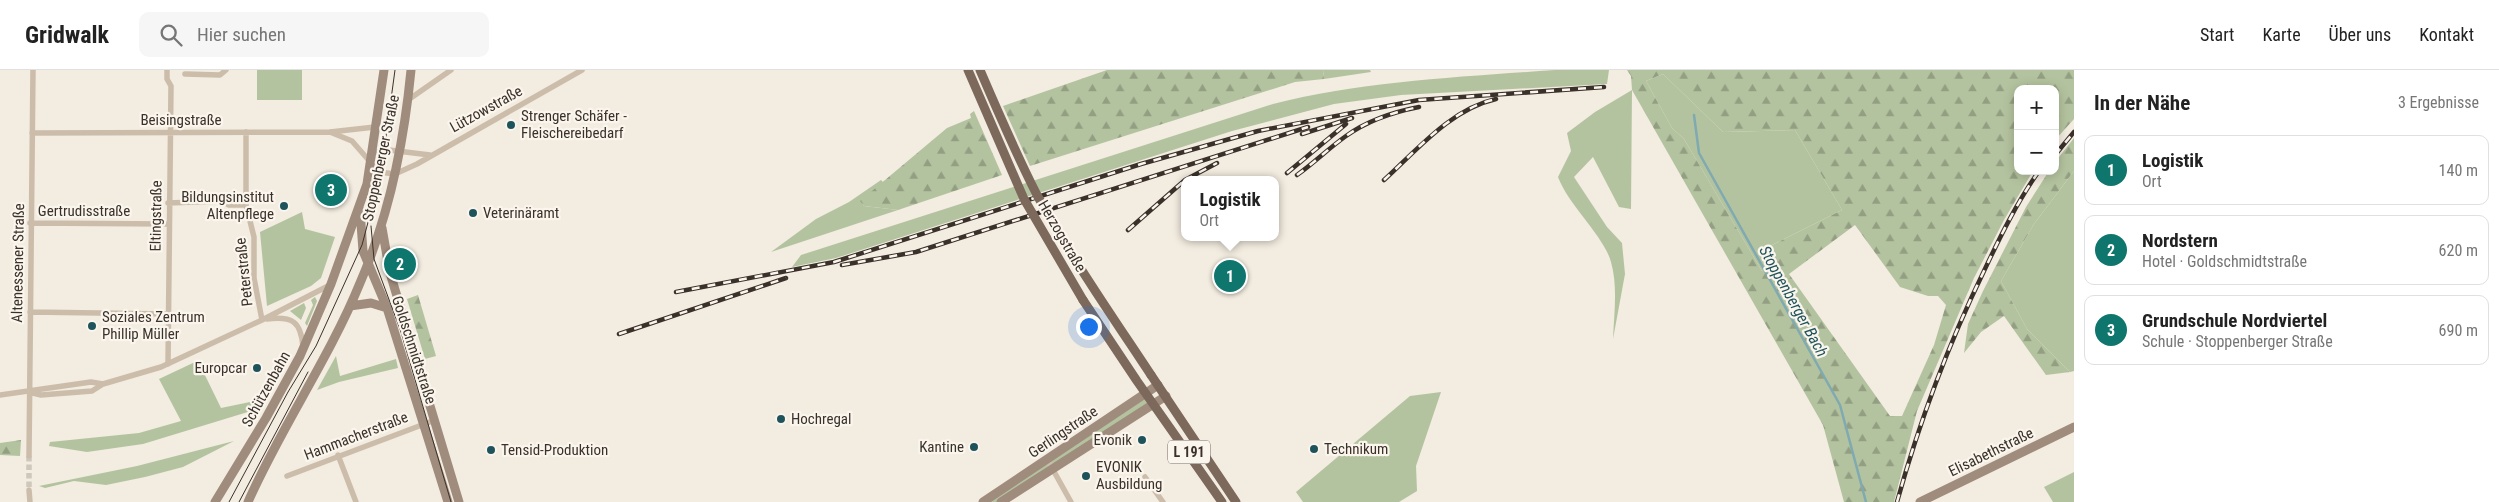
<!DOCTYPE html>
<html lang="de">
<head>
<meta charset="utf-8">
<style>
	:root { --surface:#fff; --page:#f6f6f6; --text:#222; --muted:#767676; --line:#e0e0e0; --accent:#0f766e }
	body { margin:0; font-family:"Roboto Condensed",sans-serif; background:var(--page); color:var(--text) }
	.controls { position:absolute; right:15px; top:15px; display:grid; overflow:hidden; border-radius:10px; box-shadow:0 2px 12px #0003 }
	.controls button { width:45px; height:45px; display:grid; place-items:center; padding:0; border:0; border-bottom:1px solid var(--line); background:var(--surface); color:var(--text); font:25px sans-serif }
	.you { position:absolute; left:1088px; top:256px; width:18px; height:18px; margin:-12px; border:4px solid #fff; border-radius:50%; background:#1a73e8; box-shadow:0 0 0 8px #1a73e833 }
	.badge { display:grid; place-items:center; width:32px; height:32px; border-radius:50%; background:var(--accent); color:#fff; font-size:16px; font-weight:700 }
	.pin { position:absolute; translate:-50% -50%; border:2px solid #fff; box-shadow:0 1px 5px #0006 }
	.popup { position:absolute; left:1181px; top:106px; width:98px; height:65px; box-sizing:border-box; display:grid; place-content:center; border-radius:10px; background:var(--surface); filter:drop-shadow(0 1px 4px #0005); font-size:16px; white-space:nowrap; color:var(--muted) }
	.popup b { font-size:19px; color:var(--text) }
	.popup::after { content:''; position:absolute; left:50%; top:100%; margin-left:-10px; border:10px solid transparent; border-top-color:var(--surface) }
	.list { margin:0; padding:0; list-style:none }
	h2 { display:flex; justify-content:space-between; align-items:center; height:65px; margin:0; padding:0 20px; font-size:21px }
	h2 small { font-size:16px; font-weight:400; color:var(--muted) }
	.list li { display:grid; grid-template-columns:32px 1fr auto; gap:15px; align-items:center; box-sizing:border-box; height:70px; margin:0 10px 10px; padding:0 10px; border:1px solid var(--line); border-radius:10px }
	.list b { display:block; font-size:19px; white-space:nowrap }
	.list p { margin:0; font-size:16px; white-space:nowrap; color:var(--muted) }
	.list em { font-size:16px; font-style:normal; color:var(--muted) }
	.icon { flex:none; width:28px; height:28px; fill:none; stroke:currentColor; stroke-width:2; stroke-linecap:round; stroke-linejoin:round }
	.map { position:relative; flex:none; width:2074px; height:432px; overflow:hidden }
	header { display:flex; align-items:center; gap:30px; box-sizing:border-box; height:70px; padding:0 25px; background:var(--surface); border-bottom:1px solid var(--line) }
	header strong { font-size:24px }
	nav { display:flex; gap:28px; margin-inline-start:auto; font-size:18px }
	.search { width:350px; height:45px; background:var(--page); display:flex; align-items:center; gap:12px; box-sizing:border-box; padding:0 18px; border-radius:10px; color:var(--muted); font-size:19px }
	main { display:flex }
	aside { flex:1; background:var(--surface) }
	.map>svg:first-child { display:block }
	.green { fill:#b4c39f }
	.forest { fill:url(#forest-firs); fill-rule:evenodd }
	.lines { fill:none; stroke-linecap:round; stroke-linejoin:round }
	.stream { stroke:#7faab1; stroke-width:2.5 }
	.street-tunnel { stroke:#cec7bc; stroke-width:5.5; stroke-dasharray:5.5 3; stroke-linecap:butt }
	.street { stroke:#ccbdab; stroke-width:5.5 }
	.secondary { stroke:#a08c7c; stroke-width:9 }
	.primary { stroke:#7c695c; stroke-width:9 }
	.tram { stroke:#3a312a; stroke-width:1 }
	.rail-casing { stroke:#3a312a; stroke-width:4.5 }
	.rail { stroke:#faf5ed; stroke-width:2.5; stroke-dasharray:8; stroke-linecap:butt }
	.primary-bridge { stroke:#7c695c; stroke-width:9 }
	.poi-dot { fill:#1f535c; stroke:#faf5ed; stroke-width:2 }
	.labels { text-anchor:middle; stroke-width:4.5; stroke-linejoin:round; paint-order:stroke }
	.shield { fill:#faf5ed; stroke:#746c64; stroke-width:1 }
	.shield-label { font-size:14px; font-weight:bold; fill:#3a312a }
	.street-label { font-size:15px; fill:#3a312a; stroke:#faf5ed }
	.poi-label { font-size:15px; fill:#3a312a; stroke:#faf5ed; text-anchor:start }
	.water-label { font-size:16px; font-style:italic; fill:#1f535c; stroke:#faf5ed }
</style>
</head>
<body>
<header>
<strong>Gridwalk</strong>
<div class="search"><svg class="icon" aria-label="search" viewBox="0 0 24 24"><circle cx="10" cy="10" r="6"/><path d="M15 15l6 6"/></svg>Hier suchen</div>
<nav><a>Start</a><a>Karte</a><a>Über uns</a><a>Kontakt</a></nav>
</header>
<main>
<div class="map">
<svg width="2074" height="432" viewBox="0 0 2074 432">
	<defs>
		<pattern id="forest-firs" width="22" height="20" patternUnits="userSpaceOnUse" patternTransform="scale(1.25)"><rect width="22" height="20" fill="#b4c39f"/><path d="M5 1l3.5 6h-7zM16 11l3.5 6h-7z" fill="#939f82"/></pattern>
	</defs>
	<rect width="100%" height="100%" fill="#f3ece0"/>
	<!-- green -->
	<path class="green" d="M257,0H302V30H257Z
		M1323,0H1370L1371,2L1324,9Z
		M1555,0H1609L1607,14L1401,25L1334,34L1232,61L836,188L792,197L801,185L1273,34C1365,11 1460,7 1555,0Z
		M1663,4L1723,62L1795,60L1842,140L1760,181L1770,199L1762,201L1684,69L1672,58L1646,11Z
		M1632,20L1631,139L1619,137L1593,87L1574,107L1607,157L1622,173L1625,204L1613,269C1614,244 1618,217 1611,192C1604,166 1569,136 1558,107L1571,81L1567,63L1595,42Z
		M2074,101V301L2070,302L2027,259L2001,211L2034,154Z
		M881,110L884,113L861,131L864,136L898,140L771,182L816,149L849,132Z
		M302,142L305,159L335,167L321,208L311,216L267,236L260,162Z
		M315,227L317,231L307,256L305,253L313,235L311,230Z
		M304,233L306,238L301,250L290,241Z
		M336,286L340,306L396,289L398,298L339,312L317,320Z
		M195,292L199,293L221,338L260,330L261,338L143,374L87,382L49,376L50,372L139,363L181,351L159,309Z
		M1441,322L1416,396L1417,421L1399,432H1303L1296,422L1410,326Z
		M1146,323L1154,333L1000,432H983Z
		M234,371L183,397L145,407L106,415L74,411L45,418L39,416L137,396Z
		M2074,402V432H2053L2044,417Z"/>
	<!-- forest -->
	<path class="forest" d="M1107,0H1323L1324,9L1295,12L1030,96L1003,36Z
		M1627,0H2074V49L2055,70V19H2018V101H2033L2004,150L1974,208L1917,341L1894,432H1844L1823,355L1632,20L1631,6ZM1663,4L1723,62L1795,60L1842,140L1760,181L1770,199L1762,201L1684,69L1672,58L1646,11ZM1855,155L1900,217L1928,226H1938L1946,235L1934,275L1902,346H1890L1789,204Z
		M974,41L1002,105L898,140L864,136L860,131L947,58L971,48L970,44Z
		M2074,68V101L2034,154L2001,211L2027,259L2070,302L2046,305L2004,246L1981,262L1964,283L1968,254L1983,221L2026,137L2049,101H2055V92Z
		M418,225L436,286L425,289L407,229Z
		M21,370L20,386L0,385V373Z"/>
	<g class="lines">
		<!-- stream -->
		<path class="stream" d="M1694,45L1699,83L1840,335L1866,432"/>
		<!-- street-tunnel -->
		<path class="street-tunnel" d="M29,386V420"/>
		<!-- street -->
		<path class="street" d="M167,0V9L171,16L168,294
			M185,4L220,5L226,0
			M408,30L451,0
			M246,62V135L254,167V208L262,250
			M330,62L352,71L379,102L395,104L417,94L582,0
			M32,63L330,62L375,57
			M372,83L389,80L430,85
			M168,133L222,131L229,135H246
			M30,153L168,154
			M30,242L168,244
			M267,249C292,246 301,251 303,277
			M29,322L41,325L92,321L103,314L161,297L262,250L330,215
			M0,325L91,312L103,314
			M338,385L356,432
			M29,386L33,0
			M1047,389L1071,432
			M287,406L435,350
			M1145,407L1163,432
			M29,420L30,432"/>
		<!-- secondary -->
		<path class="secondary" d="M360,140L363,181L387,238L448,432
			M382,158L390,203L459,432
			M350,236L371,233L387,238
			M215,432L266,348L300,286L331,214L367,114L384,0
			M248,432C281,357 329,289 360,213C389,146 404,73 411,0
			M983,432L1158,315
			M1001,432L1166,326
			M1920,432L2074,357"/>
		<!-- primary -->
		<path class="primary" d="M1083,230L1137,311L1222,432
			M1151,305L1236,432"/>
		<!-- tram -->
		<path class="tram" d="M371,156L374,189L401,262L451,432
			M229,432L288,322L316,276L362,175L381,103L395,0
			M239,432L308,302"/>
		<!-- rail casing -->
		<g class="rail-casing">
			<path id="rail" d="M1302,64L1352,48
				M2055,85L2074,62
				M1287,103L1346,54
				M1297,105C1314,93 1329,78 1346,66C1367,51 1393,42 1419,37
				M1185,110L1217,93
				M1384,110C1417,80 1451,39 1496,29
				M1128,160L1185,110
				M842,195L916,182L1308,57
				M676,222L834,192L1141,94L1258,61L1419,30L1604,17
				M619,264L786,208
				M1897,432C1919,353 1948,275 1984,201C2000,167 2017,132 2039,101"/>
		</g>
		<!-- rail -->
		<use href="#rail" class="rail"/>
		<!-- primary-bridge -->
		<path class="primary-bridge" d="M968,0L1024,129L1083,230
			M980,0C998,42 1016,84 1037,125C1071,187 1112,246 1151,305"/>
	</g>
	<!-- markers -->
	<g class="poi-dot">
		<circle cx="511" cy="55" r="5"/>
		<circle cx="284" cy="136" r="5"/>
		<circle cx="473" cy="143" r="5"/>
		<circle cx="92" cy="256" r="5"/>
		<circle cx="257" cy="298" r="5"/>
		<circle cx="781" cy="349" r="5"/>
		<circle cx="1142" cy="370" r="5"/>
		<circle cx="974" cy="377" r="5"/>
		<circle cx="1314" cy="379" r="5"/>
		<circle cx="491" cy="380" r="5"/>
		<circle cx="1086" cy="406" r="5"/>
	</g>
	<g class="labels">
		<!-- shield labels -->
		<rect class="shield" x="1168" y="370.5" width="42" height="23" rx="4"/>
		<g class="shield-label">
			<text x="1189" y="387">L 191</text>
		</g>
		<!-- street labels -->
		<g class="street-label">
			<text transform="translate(486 39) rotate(-29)" y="5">Lützowstraße</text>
			<text x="181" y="55">Beisingstraße</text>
			<text transform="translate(381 88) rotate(-78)" y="5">Stoppenberger Straße</text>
			<text x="84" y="146">Gertrudisstraße</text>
			<text transform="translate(156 146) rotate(-89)" y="5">Eltingstraße</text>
			<text transform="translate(1062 166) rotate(60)" y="5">Herzogstraße</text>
			<text transform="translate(18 193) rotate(-89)" y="5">Altenessener Straße</text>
			<text transform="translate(244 202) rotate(-96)" y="5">Peterstraße</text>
			<text transform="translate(414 280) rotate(72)" y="5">Goldschmidtstraße</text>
			<text transform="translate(266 319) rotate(-61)" y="5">Schützenbahn</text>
			<text transform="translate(1063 362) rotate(-34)" y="5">Gerlingstraße</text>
			<text transform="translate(356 366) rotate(-21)" y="5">Hammacherstraße</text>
			<text transform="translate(1991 382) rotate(-26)" y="5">Elisabethstraße</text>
		</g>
		<!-- poi labels -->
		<g class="poi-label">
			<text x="521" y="51">Strenger Schäfer -<tspan x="521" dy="17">Fleischereibedarf</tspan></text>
			<text x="274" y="132" text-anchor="end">Bildungsinstitut<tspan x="274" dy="17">Altenpflege</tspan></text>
			<text x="483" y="148">Veterinäramt</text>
			<text x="102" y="252">Soziales Zentrum<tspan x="102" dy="17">Phillip Müller</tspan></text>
			<text x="247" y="303" text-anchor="end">Europcar</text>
			<text x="791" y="354">Hochregal</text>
			<text x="1132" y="375" text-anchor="end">Evonik</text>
			<text x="964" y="382" text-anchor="end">Kantine</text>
			<text x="1324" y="384">Technikum</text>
			<text x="501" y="385">Tensid-Produktion</text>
			<text x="1096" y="402">EVONIK<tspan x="1096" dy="17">Ausbildung</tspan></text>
		</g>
		<!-- water labels -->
		<g class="water-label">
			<text transform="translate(1794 231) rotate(61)" y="6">Stoppenberger Bach</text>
		</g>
	</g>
</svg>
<div class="controls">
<button>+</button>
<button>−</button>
</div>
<div class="you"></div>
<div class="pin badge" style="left:1230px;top:206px">1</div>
<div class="popup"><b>Logistik</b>Ort</div>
<div class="pin badge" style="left:400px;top:194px">2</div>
<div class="pin badge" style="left:331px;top:120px">3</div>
</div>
<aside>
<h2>In der Nähe<small>3 Ergebnisse</small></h2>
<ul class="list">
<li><span class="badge">1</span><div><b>Logistik</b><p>Ort</p></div><em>140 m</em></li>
<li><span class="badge">2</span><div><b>Nordstern</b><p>Hotel · Goldschmidtstraße</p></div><em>620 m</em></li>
<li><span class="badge">3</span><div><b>Grundschule Nordviertel</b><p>Schule · Stoppenberger Straße</p></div><em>690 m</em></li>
</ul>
</aside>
</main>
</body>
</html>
